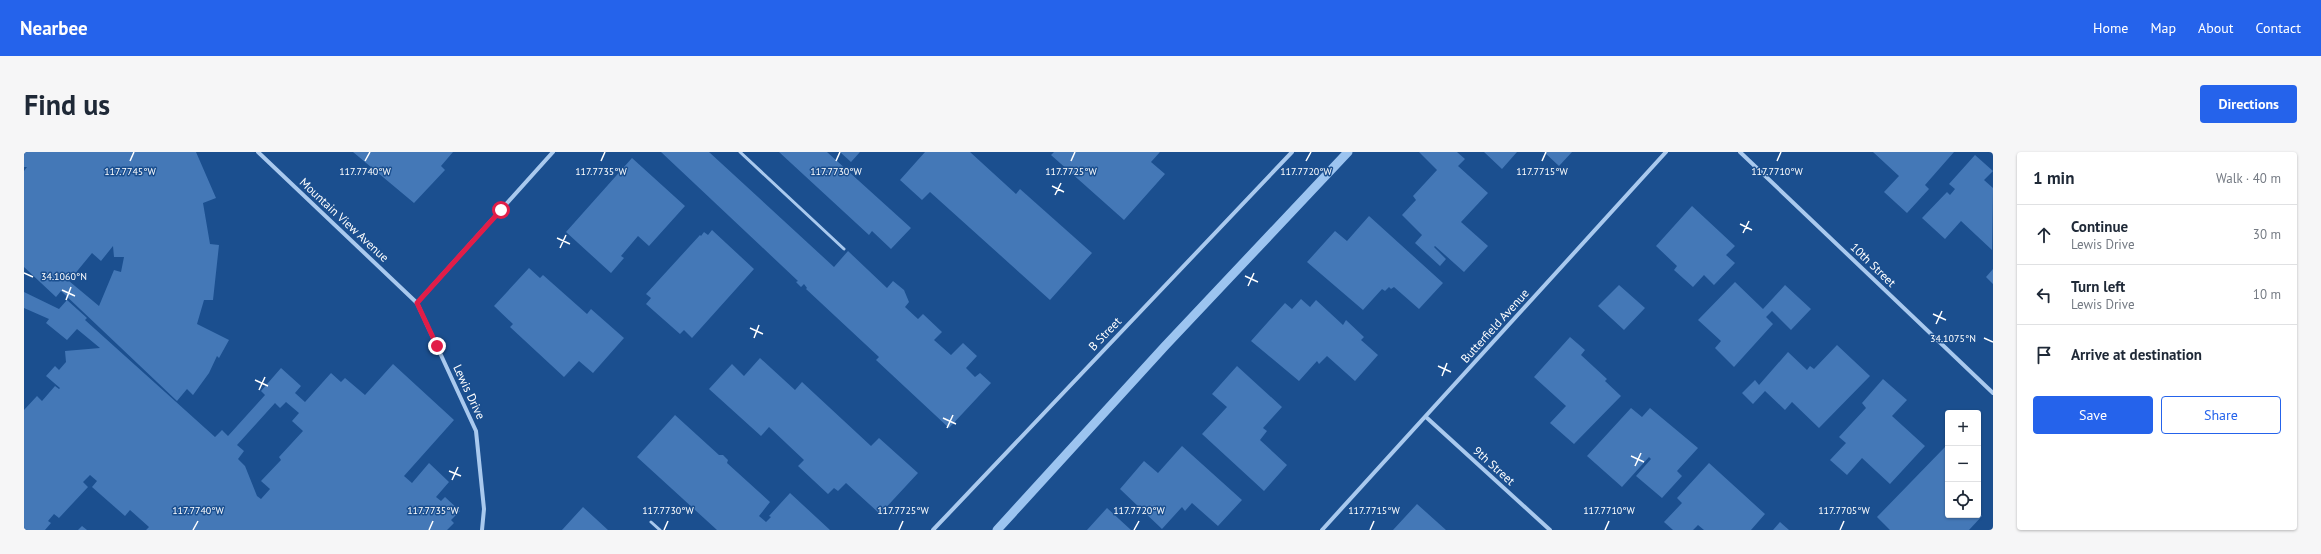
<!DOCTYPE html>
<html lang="en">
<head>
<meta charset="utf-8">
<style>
	:root { --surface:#fff; --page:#f6f6f7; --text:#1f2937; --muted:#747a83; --line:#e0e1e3; --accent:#2563eb }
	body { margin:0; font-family:"PT Sans",sans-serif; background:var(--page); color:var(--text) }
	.controls { position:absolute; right:12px; bottom:12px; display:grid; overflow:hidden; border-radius:4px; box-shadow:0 1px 3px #0004 }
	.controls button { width:36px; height:36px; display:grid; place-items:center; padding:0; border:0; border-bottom:1px solid var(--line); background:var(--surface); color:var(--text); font:20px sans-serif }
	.stop { position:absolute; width:12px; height:12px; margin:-9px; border:3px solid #e11d48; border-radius:50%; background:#fff }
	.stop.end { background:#e11d48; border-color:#fff; box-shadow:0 1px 4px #0008 }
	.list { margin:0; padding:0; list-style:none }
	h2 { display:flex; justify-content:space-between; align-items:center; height:52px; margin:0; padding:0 16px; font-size:17px }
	h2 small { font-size:13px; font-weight:400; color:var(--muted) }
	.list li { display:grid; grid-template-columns:26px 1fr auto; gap:12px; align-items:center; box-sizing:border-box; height:60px; padding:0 16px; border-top:1px solid var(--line) }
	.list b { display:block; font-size:15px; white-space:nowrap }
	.list p { margin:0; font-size:13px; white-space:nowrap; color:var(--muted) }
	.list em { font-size:13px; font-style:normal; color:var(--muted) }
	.actions { display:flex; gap:8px; padding:12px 16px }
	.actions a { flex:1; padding:9px 0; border:1px solid var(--accent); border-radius:4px; text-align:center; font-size:14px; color:var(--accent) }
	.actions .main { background:var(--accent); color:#fff }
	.icon { flex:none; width:22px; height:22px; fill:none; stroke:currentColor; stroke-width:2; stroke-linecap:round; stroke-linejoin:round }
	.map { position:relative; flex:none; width:1969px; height:378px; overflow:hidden; border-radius:4px }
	header { display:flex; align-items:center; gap:24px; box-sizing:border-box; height:56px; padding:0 20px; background:var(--accent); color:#fff }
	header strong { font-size:19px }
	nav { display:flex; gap:22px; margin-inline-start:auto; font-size:14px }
	.intro { display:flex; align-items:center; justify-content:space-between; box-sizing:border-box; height:96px; padding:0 24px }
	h1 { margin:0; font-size:28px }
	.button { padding:10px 18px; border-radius:4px; background:var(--accent); color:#fff; font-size:14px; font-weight:700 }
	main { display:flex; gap:24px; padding:0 24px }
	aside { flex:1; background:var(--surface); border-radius:4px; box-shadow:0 1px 3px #0004 }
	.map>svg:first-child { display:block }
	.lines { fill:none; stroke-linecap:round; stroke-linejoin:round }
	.stream { stroke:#9cc4f0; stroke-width:9 }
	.building { fill:#4478b7; fill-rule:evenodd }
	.lane { stroke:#a9c9ee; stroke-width:3 }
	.street { stroke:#a9c9ee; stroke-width:4 }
	.route { stroke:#e11d48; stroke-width:5 }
	.ticks { fill:none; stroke:#fff; stroke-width:1.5 }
	.labels { text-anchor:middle; stroke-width:3; stroke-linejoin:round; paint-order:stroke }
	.street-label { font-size:12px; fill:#fff; stroke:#1b4f8f }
	.ticks-label { font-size:10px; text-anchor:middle; fill:#fff; stroke:#1b4f8f; stroke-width:3; stroke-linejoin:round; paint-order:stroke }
</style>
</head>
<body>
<header>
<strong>Nearbee</strong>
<nav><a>Home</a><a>Map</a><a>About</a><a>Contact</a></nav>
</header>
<div class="intro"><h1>Find us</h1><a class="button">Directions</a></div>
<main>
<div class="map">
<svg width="1969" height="378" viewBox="0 0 1969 378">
	<rect width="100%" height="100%" fill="#1b4f8f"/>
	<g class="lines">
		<!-- stream -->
		<path class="stream" d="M973,378L1141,194L1324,0"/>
	</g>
	<!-- building -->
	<path class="building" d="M0,0H172L192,46L179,51L186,92L195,93L189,148H180L173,172L205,188L195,206L193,204L185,221L169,243L163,237L153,249L37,139L32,145L0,115V19L3,15H0ZM89,94L90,105H100L97,120L90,118L75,154L45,129L68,101L77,109Z
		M329,0H429L417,14L421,18L390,51Z
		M637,0H685L810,115L824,99L863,136L869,129L880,138L885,150L881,155L894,167L899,162L918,180L910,188L927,203L939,191L953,204L942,216L951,225L956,221L967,231L925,276L852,208L855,205L782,137L783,136L780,132L777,135L772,130L774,129Z
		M755,0H803L887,76L867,97L848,79L845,83Z
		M816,0H836L827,10Z
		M901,0H946L992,42L996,37L1068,101L1026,148L906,40L898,48L876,28Z
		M1030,0H1136L1127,10L1141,22L1100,68L1027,3Z
		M1395,0H1433L1441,7L1434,14L1464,41L1437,70L1464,94L1440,120L1411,94L1410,95L1422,107L1416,114L1391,91L1398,83L1378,63L1392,48L1389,44L1413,18Z
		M1460,0H1493L1478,17Z
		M1520,0H1548L1535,14Z
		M1849,0H1930L1901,33L1905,37L1883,61L1860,40L1875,24Z
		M1951,3L1969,19L1960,28L1969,36L1968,98L1937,69L1921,87L1898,66L1923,40L1926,43L1931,37L1925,32Z
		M608,6L661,54L625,94L614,84L597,104L600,106L587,121L542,80Z
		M1668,54L1711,94L1702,103L1711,111L1690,133L1680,123L1669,135L1650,118L1653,114L1632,94Z
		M1345,64L1419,131L1395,157L1370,135L1367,137L1365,135L1361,139L1358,137L1339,158L1283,110L1311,79L1323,89Z
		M688,78L730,117L668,186L660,178L656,182L622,152L627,146L622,142L676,83L677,84L680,80L684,83Z
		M505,116L516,126L519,123L563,162L567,157L600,186L569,221L555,209L540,225L486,175L489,172L470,154Z
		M1969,117V132L1962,125Z
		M1711,130L1739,157L1761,133L1787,157L1767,178L1748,159L1742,165L1749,172L1710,215L1691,196L1697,189L1674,168Z
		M1595,133L1621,156L1600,178L1574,154Z
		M0,140L35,157L43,148L63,166L61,168L191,285L198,278L204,284L241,243L237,239L257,216L277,234L271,241L281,250L307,221L317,230L321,226L341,243L369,212L430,268L380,324L388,331L405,311L425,330L412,345L417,349L421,345L436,359L427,368L430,371L423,378H122L125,375L106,358L101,364L68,335L73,329L66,323L59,330L64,335L35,366L30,362L24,369L27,371L21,378H0V258L13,244L18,249L31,234L35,237L36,236L22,224L31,214L35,218L42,210L41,199L76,196L53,177L43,188L22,171L25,167L0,156ZM262,250L275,261L268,269L279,279L255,305L257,308L237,329L246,337L237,347L233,344L221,314L214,307L220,299L213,293L251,251L256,256Z
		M1277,147L1286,155L1292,148L1319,173L1322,168L1340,185L1337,188L1354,203L1331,229L1303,204L1295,212L1293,209L1275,229L1227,189L1261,151L1268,157Z
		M1546,185L1561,198L1557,203L1583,227L1581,229L1597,244L1550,292L1526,271L1542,254L1510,225Z
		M1813,193L1846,224L1795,276L1768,250L1761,258L1741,239L1729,252L1718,241L1731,228L1735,233L1764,200L1783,218L1786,214L1790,217Z
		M736,206L771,238L778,230L847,294L855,286L894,321L856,362L822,331L814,339L810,336L804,342L774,314L780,308L745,275L737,284L685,237L708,212L720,224Z
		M1213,214L1258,255L1239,276L1243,279L1236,288L1263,313L1240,339L1178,282L1203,255L1188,242Z
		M1859,227L1883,248L1868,264L1901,294L1866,332L1838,306L1823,323L1806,308L1822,291L1815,285L1842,256L1838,251Z
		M1607,256L1618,265L1626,256L1674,296L1653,319L1658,324L1638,346L1612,324L1627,307L1625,305L1598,335L1563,304Z
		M651,263L695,303H699L704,308L703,311L746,350L735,364L742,370L747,365L745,364L766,341L806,378H693L613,305Z
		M1158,294L1218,348L1194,374L1168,351L1161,359L1158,355L1138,377L1096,337L1120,309L1134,321Z
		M1921,295L1924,298V363H1954V360L1958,364L1945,378H1866L1853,365Z
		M1685,311L1741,362L1727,378H1680L1674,373L1669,378H1649L1640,370L1658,351L1653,346Z
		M1393,352L1422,378H1369Z
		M559,355L584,378H538Z
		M1083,356L1107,378H1063Z
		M1756,370L1765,378H1749Z
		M58,374L63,378H54Z"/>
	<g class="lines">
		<!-- lane -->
		<path class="lane" d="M716,0L820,97
			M627,370L636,378"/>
		<!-- street -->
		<path class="street" d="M234,0L393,151
			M1716,0L1969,241
			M1402,265L1526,378
			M458,378L460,357L452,279L393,151L529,0
			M909,378L1268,0
			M1298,378L1642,0"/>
	</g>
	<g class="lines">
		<!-- route -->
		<path class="route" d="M413,194L393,151L477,58"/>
	</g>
	<!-- ticks -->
	<path class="ticks" d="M106,9L110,0M341,9L346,0M577,9L581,0M812,9L816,0M1047,9L1051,0M1282,9L1287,0M1518,9L1522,0M1753,9L1757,0M1028,34L1040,40M1031,43L1037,31M1716,72L1728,78M1719,81L1725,69M533,86L546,92M536,96L542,83M0,121L9,125M1221,124L1234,130M1224,134L1230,121M38,138L51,144M42,148L47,135M1909,162L1922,168M1912,172L1918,159M726,176L739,182M730,186L735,173M1960,186L1969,190M1414,214L1427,220M1418,224L1423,211M231,228L244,234M235,238L241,225M919,266L932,272M923,276L929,263M1607,304L1620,310M1611,314L1617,301M425,319L437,324M428,328L434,315M169,378L174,369M405,378L409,369M640,378L644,369M875,378L879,369M1110,378L1115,369M1346,378L1350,369M1581,378L1585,369M1816,378L1820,369"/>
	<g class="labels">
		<!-- street labels -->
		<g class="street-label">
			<text transform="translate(320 68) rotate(43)" y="4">Mountain View Avenue</text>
			<text transform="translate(1849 113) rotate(44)" y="4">10th Street</text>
			<text transform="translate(1471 174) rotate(-48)" y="4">Butterfield Avenue</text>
			<text transform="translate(1081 182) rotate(-46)" y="4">B Street</text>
			<text transform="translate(445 240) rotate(65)" y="4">Lewis Drive</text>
			<text transform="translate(1470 314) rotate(42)" y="4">9th Street</text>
		</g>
	</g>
	<g class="ticks-label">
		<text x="106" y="23">117.7745°W</text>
		<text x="341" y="23">117.7740°W</text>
		<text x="577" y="23">117.7735°W</text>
		<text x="812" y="23">117.7730°W</text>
		<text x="1282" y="23">117.7720°W</text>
		<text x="1518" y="23">117.7715°W</text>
		<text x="1753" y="23">117.7710°W</text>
		<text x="1047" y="23">117.7725°W</text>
		<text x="40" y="128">34.1060°N</text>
		<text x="1929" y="190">34.1075°N</text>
		<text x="174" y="362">117.7740°W</text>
		<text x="409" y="362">117.7735°W</text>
		<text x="644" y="362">117.7730°W</text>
		<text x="879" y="362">117.7725°W</text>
		<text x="1115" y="362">117.7720°W</text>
		<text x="1350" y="362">117.7715°W</text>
		<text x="1585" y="362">117.7710°W</text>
		<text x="1820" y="362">117.7705°W</text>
	</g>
</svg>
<div class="controls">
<button>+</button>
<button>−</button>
<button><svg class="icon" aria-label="locate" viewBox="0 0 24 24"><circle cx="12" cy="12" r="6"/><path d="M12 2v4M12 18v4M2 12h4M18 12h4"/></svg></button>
</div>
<div class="stop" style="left:477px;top:58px"></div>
<div class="stop end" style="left:413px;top:194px"></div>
</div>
<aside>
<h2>1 min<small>Walk · 40 m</small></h2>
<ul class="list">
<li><svg class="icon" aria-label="ahead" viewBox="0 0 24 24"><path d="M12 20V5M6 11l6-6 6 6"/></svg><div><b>Continue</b><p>Lewis Drive</p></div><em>30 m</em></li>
<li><svg class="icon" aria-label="left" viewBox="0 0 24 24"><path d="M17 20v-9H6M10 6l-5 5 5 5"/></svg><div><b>Turn left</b><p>Lewis Drive</p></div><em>10 m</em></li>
<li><svg class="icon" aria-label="arrive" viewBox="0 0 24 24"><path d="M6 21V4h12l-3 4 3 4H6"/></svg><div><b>Arrive at destination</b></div></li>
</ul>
<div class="actions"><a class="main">Save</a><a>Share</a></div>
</aside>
</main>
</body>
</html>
